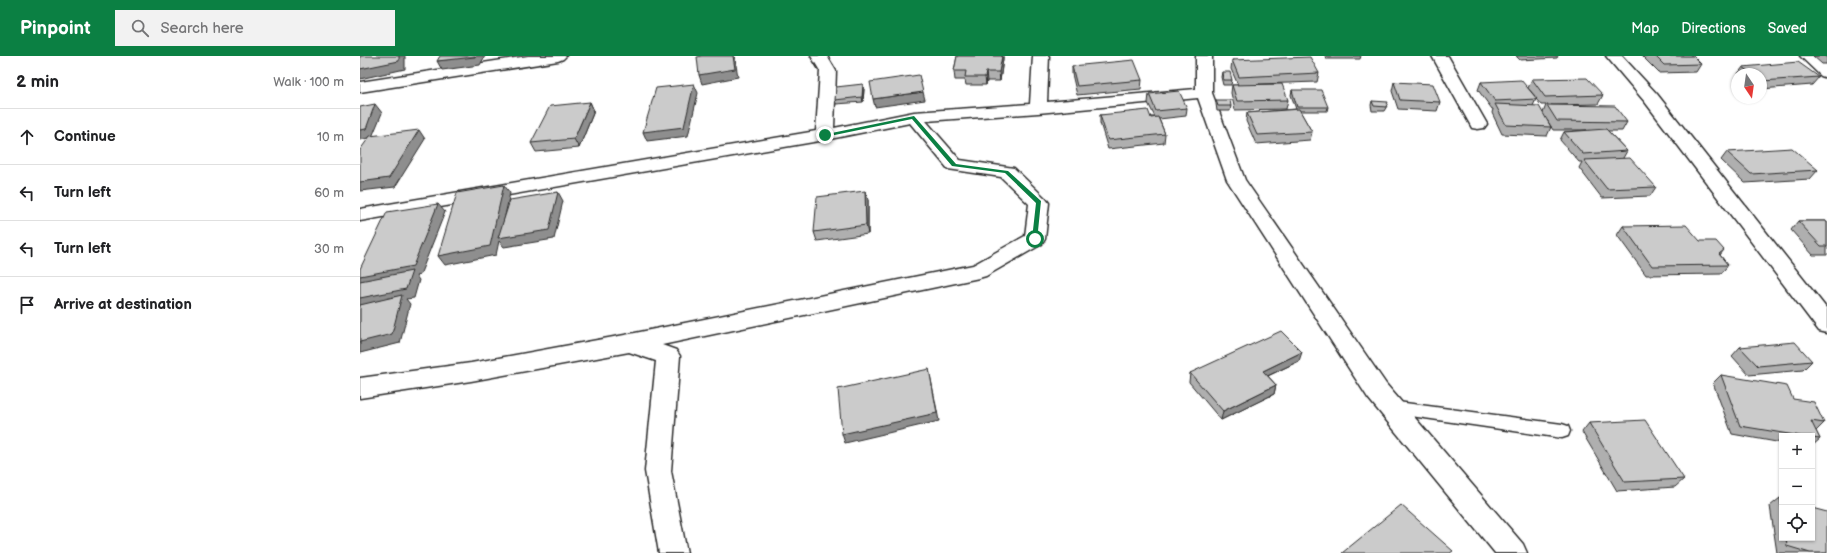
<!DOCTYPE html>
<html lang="en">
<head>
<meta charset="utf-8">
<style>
	:root { --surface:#fff; --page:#f2f2f2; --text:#202124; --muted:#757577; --line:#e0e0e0; --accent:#0b8043 }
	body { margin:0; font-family:"Balsamiq Sans",sans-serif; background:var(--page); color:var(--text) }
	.controls { position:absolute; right:12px; bottom:12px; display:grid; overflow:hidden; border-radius:0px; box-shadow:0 1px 3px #0004 }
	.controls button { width:36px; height:36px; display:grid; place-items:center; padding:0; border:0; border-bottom:1px solid var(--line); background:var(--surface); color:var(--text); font:20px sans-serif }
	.compass { position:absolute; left:1371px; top:12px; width:36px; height:36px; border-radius:50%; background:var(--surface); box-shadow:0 1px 3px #0004; rotate:167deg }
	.stop { position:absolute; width:12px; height:12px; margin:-9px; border:3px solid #0b8043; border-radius:50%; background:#fff }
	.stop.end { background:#0b8043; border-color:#fff; box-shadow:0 1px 4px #0008 }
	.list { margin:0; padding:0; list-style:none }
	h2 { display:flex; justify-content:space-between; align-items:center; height:52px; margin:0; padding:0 16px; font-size:17px }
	h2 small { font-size:13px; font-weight:400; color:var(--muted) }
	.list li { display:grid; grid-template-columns:26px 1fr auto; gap:12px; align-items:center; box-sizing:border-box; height:56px; padding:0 16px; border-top:1px solid var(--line) }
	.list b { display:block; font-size:15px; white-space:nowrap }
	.list em { font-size:13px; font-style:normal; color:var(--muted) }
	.icon { flex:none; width:22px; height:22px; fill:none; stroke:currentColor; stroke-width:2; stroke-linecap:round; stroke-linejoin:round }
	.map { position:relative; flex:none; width:1467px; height:497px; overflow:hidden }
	header { display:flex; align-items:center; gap:24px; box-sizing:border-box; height:56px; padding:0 20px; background:var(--accent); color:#fff }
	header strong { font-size:19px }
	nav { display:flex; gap:22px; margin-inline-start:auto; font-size:14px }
	.search { width:280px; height:36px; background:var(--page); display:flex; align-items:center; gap:10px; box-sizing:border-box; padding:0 14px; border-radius:0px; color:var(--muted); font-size:15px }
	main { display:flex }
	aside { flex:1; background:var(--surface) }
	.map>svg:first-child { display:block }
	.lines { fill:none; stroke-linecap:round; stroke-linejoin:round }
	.lane-casing { stroke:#2b2b2b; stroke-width:3 }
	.street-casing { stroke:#2b2b2b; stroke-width:3 }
	.lane { fill:#fff; fill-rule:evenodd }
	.street { fill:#fff; fill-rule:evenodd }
	.wall { fill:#afafaf; stroke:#2b2b2b; fill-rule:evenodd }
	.shaded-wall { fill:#8e8e8e; stroke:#2b2b2b }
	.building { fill:#cbcbcb; stroke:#2b2b2b }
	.route { fill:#0b8043 }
</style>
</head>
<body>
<header>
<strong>Pinpoint</strong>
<div class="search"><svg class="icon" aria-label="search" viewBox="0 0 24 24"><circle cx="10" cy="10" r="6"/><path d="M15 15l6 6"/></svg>Search here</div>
<nav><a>Map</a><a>Directions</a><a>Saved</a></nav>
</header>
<main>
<aside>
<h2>2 min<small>Walk · 100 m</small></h2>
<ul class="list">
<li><svg class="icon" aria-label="ahead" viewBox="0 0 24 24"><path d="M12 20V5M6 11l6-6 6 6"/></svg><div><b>Continue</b></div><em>10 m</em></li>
<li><svg class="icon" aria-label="left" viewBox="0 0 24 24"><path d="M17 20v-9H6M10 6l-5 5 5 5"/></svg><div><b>Turn left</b></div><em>60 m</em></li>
<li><svg class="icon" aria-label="left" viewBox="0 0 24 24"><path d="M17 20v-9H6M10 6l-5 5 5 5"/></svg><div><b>Turn left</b></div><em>30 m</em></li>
<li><svg class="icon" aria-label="arrive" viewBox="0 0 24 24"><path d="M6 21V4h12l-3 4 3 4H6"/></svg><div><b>Arrive at destination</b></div></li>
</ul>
</aside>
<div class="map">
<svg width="1467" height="497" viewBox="0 0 1467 497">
	<rect width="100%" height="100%" fill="#fff"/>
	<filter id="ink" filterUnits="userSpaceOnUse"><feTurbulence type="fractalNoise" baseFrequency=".025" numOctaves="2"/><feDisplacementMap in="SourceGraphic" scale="8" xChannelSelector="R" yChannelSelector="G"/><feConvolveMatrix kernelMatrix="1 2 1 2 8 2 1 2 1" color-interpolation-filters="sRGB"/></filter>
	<g filter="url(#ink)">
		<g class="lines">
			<!-- lane casing -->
			<g class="lane-casing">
				<path id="lane" d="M1030,345L1202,368L1208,370L1210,375L1208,380L1202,382L1030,357L1024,355L1022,351L1024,347Z"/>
			</g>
			<!-- street casing -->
			<g class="street-casing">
				<path id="street" d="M168,0H206L203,3L198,5L0,36V26Z
					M451,0H467L476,15L474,72L554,56L670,48L673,0H689L687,46L836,33V0H852V37L885,124L1026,328L1163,488L1167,497H1135L1008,342L867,124L838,42L678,57L566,65L600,104L654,112L686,143L689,147L685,183L682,188L626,220L619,222L302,289L316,294L320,300L311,415L327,497H299L285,415L296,305L269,296L111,325L0,342V322L111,307L270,278L613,209L665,180L669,148L641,121L588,113L550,67L465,84L0,165V153L456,75L460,15Z
					M1072,0H1088L1127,68L1124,72L1118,73L1112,72Z
					M1246,0H1262L1297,38L1467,253V277L1459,275L1285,46Z
					M1440,0H1457L1467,9V22L1461,20Z"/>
			</g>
			<!-- lane -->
			<use href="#lane" class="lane"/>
			<!-- street -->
			<use href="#street" class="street"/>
		</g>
		<!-- wall -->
		<path class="wall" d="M597,0H643V3L640,25H627L626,29H606L605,24H595L594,15Z
			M965,0H1001L1000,3H966Z
			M1156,0H1198L1197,2L1160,4Z
			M1282,0H1333L1341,8L1336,16L1299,17Z
			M1453,0H1467V8H1462Z
			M872,4L959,17L957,26L899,28L928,44L926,53L875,54L871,37L872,29H878L871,13Z
			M712,10L782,24L781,33L717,39L712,18Z
			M1383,11L1459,21L1452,29L1401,33V18H1378Z
			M862,16L872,24L871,29H863L861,21Z
			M1172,23L1243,39L1238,48L1191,49L1267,66L1262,75H1248L1267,95L1263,102L1296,131L1290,140L1242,142L1219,112L1222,106H1219L1200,84L1204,76L1227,74H1193L1187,64L1191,71L1187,80L1142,78L1132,57L1133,53H1132L1118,34L1121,26L1175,40L1168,32ZM1176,43L1181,49H1186L1183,57L1173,50Z
			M1034,26L1080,46L1077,55L1038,53L1032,35Z
			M504,33L503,46L476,48L475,44Z
			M932,34L968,51L967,55H940L952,76L950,84L896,88L886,65L887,57L936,53L931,39Z
			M789,38L827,52L826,60L799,63L805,78L804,87L748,93L740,67V59L795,61L788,47Z
			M856,44L871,50L870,55H857L856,48Z
			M1012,45L1027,50L1024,55H1012L1011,49Z
			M230,46L234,55L219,92L176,96L171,87Z
			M1367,96L1458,114L1450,123L1385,127L1361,104Z
			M508,144V178L457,185L454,176Z
			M1438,165H1467V199H1453L1431,174Z
			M1263,170L1340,185L1364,194L1360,199L1368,209L1361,218L1286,219L1257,179Z
			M1380,291L1452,305L1443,314L1389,319L1372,300Z
			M939,305L908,320L916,329L914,338L861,364L829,326L830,317Z
			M1361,319L1433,343L1464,367L1456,375L1460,383L1452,390V380H1422V387L1372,378L1353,327Z
			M1229,367L1324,423L1315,431L1257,435L1222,376Z
			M1420,442H1422V482H1452L1467,497H1417L1410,450Z"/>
		<!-- shaded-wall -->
		<path class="shaded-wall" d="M39,0H45V13L0,23V13Z
			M115,0H125L120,9L82,14L77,5Z
			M373,0H374L375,3L378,21L342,28L339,19Z
			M642,0H643V3L640,25L639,16Z
			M626,16L627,25L626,29L625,21Z
			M334,28L338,37L328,80L287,85L283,76Z
			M503,28L504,33L503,46L502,41Z
			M563,36L565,44L515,51L513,43Z
			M230,46L234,55L219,92L214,83Z
			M15,48L22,57L12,81L0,84V74Z
			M59,74L65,83L35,131L0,135V126Z
			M144,129L150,137L140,182L198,136L203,145L194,183L144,191L139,185L136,199L85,209L78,200Z
			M505,135L508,144V178L506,169Z
			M78,148L85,156L60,219L56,220L59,224L54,242L46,243L50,248L40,287L0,297V242L5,229L0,224V220Z
			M942,296L939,305L901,323L903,315Z
			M569,313L579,365L485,387L482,378Z
			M916,329L914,338L861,364L863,355Z"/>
		<!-- building -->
		<path class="building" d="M0,0H39V5L0,13Z
			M80,0H115V1L77,5Z
			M342,0H373L375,13L339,19L337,1Z
			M597,0H642L639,16H626L625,21H605L606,15H594Z
			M1295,0H1333L1341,8L1304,9Z
			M950,1L959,17L879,21L872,4Z
			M774,4L782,24L717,30L712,10Z
			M1438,6L1459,21L1402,25L1401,24V18H1393L1383,11Z
			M862,16H870L872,24H863Z
			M559,19L563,36L513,43L510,26Z
			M1227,22L1243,39L1185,41L1172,23Z
			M1161,24L1177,43L1135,45L1121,26Z
			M1034,26L1073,28L1080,46L1040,44Z
			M334,28L324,71L283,76L296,32Z
			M503,28L502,41L475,44L476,31Z
			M922,28L928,44L877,45L872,29Z
			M932,34H961L968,51H937Z
			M819,35L827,52L796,55L789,38Z
			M856,44H870L871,50H858Z
			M1012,45L1028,46L1026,51L1014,50Z
			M230,46L214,83L171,87L190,50Z
			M15,48L6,73L0,74V51Z
			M1135,48L1179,50L1191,71L1146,69Z
			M1187,49L1255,50L1267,66L1197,65Z
			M939,53L952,76L897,79L887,57Z
			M788,54L791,62L798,61L805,78L748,84L740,59Z
			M1246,73L1267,95L1223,98L1204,76Z
			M59,74L29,122L0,126V94L10,80Z
			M1432,92L1458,114L1391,118L1367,96Z
			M1270,102L1296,131L1247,133L1224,104Z
			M144,129L130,190L78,200L97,137Z
			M505,135L506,169L454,176L457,141Z
			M198,136L189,174L138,182L150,144Z
			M78,148L53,210L0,220V213L27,156Z
			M1438,165H1467V190H1461Z
			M1326,169L1340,185H1356L1364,194L1359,198L1368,209L1292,210L1263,170Z
			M52,215L46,233L0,242V225Z
			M42,239L32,278L0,286V249Z
			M921,275L942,296L903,315L916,329L863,355L830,317Z
			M1435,286L1452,305L1398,310L1380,291Z
			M569,313L577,357L482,378L478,333Z
			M1361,319L1427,330L1433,343L1454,346L1464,367L1451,365L1460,383L1452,382V380H1441L1380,370Z
			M1285,364L1324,423L1265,426L1229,367Z
			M1420,442H1422V456Z
			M1041,449L1093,495L1090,497H982Z
			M1452,452L1467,456V497H1450L1427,490L1426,482H1452Z"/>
	</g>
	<!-- route -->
	<path class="route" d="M554,60L596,108L648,115L681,145L677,185L672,183L676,147L645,117L592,110L552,63L465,81L462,79Z"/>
</svg>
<div class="controls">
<button>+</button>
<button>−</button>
<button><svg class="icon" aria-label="locate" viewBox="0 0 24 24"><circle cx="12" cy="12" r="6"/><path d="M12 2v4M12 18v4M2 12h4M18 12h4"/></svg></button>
</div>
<svg class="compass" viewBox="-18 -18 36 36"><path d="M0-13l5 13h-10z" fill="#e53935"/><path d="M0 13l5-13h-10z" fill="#757577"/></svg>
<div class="stop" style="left:675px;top:183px"></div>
<div class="stop end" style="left:465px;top:79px"></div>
</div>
</main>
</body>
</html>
